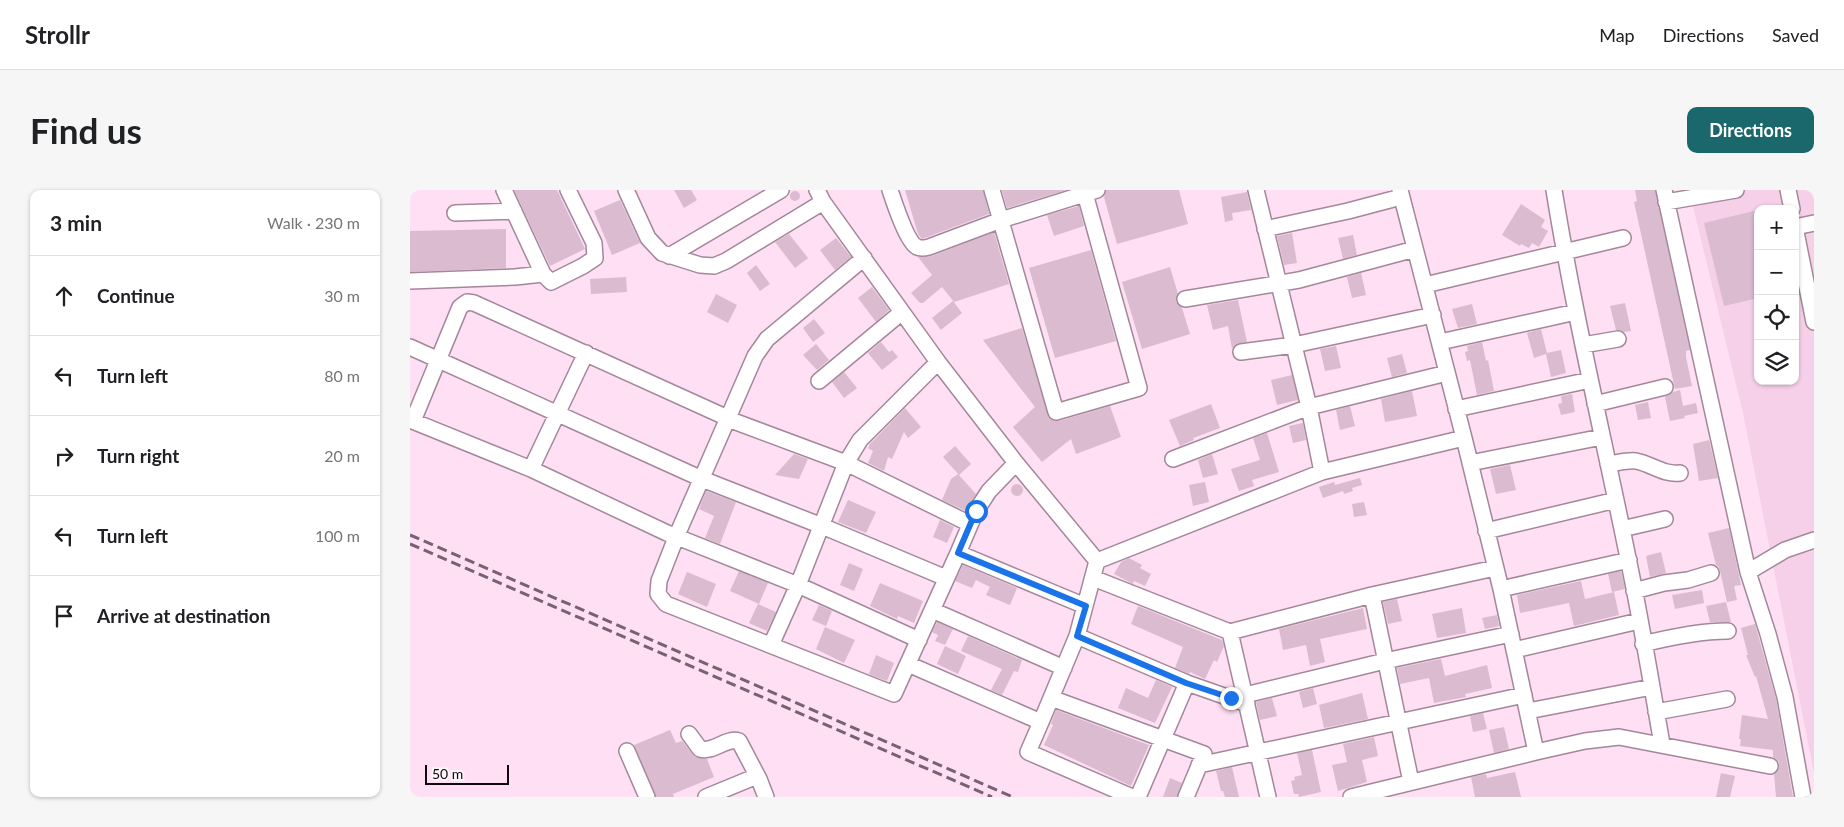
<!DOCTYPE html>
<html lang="en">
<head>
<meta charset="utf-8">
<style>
	:root { --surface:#fff; --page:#f6f6f6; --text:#202124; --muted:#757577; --line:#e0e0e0; --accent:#1b686c }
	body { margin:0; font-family:Lato,sans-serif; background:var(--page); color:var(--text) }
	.controls { position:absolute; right:15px; top:15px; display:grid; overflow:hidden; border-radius:10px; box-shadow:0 1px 4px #0004 }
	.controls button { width:45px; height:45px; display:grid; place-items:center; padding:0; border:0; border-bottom:1px solid var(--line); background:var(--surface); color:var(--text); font:25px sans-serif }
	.scale { position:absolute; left:15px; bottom:12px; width:84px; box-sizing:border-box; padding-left:5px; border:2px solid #12080f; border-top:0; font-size:14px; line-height:18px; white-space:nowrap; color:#12080f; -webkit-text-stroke:4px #fbf4f9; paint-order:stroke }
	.stop { position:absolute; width:15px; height:15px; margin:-11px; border:4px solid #1a73e8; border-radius:50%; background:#fff }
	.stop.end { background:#1a73e8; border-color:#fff; box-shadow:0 1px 5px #0008 }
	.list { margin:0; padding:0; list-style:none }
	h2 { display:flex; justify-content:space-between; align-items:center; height:65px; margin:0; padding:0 20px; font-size:21px }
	h2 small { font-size:16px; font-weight:400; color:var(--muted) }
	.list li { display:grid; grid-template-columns:32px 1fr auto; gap:15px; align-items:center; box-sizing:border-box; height:80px; padding:0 20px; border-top:1px solid var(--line) }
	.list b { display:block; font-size:19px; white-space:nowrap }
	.list em { font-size:16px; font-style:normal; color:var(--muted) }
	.icon { flex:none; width:28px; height:28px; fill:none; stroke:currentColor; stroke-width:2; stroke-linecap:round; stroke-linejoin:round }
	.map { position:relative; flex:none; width:1404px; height:607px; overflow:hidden; border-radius:10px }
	header { display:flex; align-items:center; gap:30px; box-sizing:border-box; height:70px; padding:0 25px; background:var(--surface); border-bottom:1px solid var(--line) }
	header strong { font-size:24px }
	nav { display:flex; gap:28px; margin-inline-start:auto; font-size:18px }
	.intro { display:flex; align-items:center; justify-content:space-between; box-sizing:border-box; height:120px; padding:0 30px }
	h1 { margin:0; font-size:35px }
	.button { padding:12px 22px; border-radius:10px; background:var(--accent); color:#fff; font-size:18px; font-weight:700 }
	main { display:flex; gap:30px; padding:0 30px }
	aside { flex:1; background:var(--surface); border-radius:10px; box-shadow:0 1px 4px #0004 }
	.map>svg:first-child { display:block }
	.built { fill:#f6d0e9; fill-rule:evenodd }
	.building { fill:#dabbcf }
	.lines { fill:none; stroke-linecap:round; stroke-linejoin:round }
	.minor-casing { stroke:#a4879a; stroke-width:18 }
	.minor { stroke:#fff; stroke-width:15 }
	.rail { stroke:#776370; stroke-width:3; stroke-dasharray:10 5; stroke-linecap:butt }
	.route { stroke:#1a73e8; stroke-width:6 }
</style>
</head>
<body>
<header>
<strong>Strollr</strong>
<nav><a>Map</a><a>Directions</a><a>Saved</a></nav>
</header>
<div class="intro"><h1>Find us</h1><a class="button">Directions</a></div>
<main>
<aside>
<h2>3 min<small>Walk · 230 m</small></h2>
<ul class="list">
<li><svg class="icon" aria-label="ahead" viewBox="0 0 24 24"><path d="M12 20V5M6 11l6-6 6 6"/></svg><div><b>Continue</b></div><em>30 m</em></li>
<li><svg class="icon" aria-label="left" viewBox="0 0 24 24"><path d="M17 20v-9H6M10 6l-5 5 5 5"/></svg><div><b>Turn left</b></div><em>80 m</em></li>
<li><svg class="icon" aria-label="right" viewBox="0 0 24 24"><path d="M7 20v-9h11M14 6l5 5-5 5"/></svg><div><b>Turn right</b></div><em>20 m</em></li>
<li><svg class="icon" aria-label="left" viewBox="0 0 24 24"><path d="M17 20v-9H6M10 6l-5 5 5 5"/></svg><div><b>Turn left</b></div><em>100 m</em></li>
<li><svg class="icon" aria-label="arrive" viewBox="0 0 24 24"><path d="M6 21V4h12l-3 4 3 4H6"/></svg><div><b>Arrive at destination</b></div></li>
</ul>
</aside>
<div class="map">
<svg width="1404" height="607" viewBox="0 0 1404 607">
	<rect width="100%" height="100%" fill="#ffdff3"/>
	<!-- built -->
	<path class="built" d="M1279,0H1404V583L1333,223ZM1348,19H1385V191H1348Z"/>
	<!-- building -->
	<path class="building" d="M104,0H147L175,59L140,76Z
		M264,0H281L287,10L274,18Z
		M495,0H573L579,24L512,49L508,44Z
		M592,0H656L597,18Z
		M696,0H769L778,34L707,54L694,7Z
		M1225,0H1245L1280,160L1276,161V167L1282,196L1265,199L1224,12L1227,11Z
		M380 6a5 5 0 1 1 10 0a5 5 0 1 1-10 0Z
		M837,2L841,20L822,23L823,30L815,32L811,7Z
		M210,10L230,53L202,65L184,21Z
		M1111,14L1135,30L1131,37L1138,41L1129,57L1122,53L1119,58L1111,54L1110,56L1092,45Z
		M669,16L674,36L644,46L637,25Z
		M1348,20V108L1314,116L1294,33Z
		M96,39V78L0,82V41Z
		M584,42L599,94L544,112L532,97L513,113H510L501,103L522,85L508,67L522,66Z
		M882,43L887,73L874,75L867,46Z
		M379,44L398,68L385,78L365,52Z
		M943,45L947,65L933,69L928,48Z
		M426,48L441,67L425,80L410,60Z
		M681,60L706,151L645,168L619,78Z
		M346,75L360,94L350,101L337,83Z
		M760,77L768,104L766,111L772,118L780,144L732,159L712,92Z
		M951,83L956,105L942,108L937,87Z
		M216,87L217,102L181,104L180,89Z
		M462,97L479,120L466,132L448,108Z
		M306,104L327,115L318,133L297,122Z
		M828,110L837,152L826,154L822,159L818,136L803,140L797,115Z
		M543,111L552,123L531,140L522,128Z
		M1215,113L1221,141L1214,142L1206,140L1200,116Z
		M1062,114L1067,134L1048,138L1042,119Z
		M404,129L415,143L403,152L393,138Z
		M612,138L639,228L643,231H649L700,216L711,247L666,264L661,249L632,272L603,237L625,217L573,150Z
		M1131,139L1137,163L1151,160L1156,183L1141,187L1136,164L1124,168L1117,143Z
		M471,152L479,162L482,160L488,167L472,180L458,163Z
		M1072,152L1076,171L1078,170L1084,201L1067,205L1060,170L1057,171L1055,162L1058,161L1057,156Z
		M406,154L419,170L407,180L393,165Z
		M926,156L931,178L915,181L910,159Z
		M992,164L997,183L982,187L977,168Z
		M434,182L447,198L434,208L422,192Z
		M882,185L888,210L867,215L861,190Z
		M1270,200L1273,216L1286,213L1288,223L1274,226L1275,228L1260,231L1255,207L1263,202Z
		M1002,201L1007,226L975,232L971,209Z
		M1162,204L1165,222L1151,225L1148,214L1152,213L1151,206Z
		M1238,212L1241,228L1228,230L1225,215Z
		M801,214L810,238L783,248L784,250L770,256L759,230Z
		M940,216L945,236L930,240L926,220Z
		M495,218L511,237L498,248L494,242L482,269L478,267L474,281L458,273L463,261L458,258L460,254Z
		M893,233L896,250L883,253L879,236Z
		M857,243L869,282L842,290L844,296L829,301L821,279L850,270L843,248Z
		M1299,250L1308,288L1289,291L1283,254Z
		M545,256L561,274L549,285L533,267Z
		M384,264L398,269L389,289L365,285Z
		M802,264L808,284L793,288L788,270Z
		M1100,275L1106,300L1086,304L1080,279Z
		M548,284L566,304L556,321L532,310L541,289Z
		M950,288L952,295L942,298L943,301L934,304L933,301L913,308L909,297L924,292L925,295Z
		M795,292L799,312L783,316L779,295Z
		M601 300a6 6 0 1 1 12 0a6 6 0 1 1-12 0Z
		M296,301L326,312L310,354L295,348L304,326L289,319Z
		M438,310L466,322L456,343L428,332Z
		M954,312L957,325L944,327L942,314Z
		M530,330L544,337L537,353L523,347Z
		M1319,338L1331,395L1324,396L1327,410L1317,412L1310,381L1308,376L1306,375L1298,343Z
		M1251,362L1256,383L1240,387L1236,366Z
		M719,368L732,375L730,378L741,384L735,396L724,391L723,394L704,384L711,372Z
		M439,373L453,379L444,401L430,395Z
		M553,375L607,398L600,415L576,405L580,397L566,390L562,398L545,391Z
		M329,381L358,393L349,414L320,401Z
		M1211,381L1215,399L1202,402L1198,384Z
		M277,382L306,394L297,417L268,404Z
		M1171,391L1175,409L1204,402L1209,425L1164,436L1159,413L1110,423L1107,405Z
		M470,393L513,411L504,433L488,426L487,429L460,416Z
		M1292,400L1294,413L1265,419L1262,405Z
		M987,409L992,431L978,434L973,412Z
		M1316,412L1321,432H1300L1296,416Z
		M348,414L366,422L357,441L339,433Z
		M409,415L422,421L416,436L402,430Z
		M728,416L812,450L814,456L807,472L804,470L795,489L780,482L779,484L765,478L773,457L721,434Z
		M953,418L957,439L910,449L915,472L900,476L896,455L873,460L869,439Z
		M1052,418L1056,443L1027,448L1022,424Z
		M1087,425L1089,436L1075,439L1072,428Z
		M527,432L543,439L535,455L525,451L528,445L522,442Z
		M1345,434L1366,509L1383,607H1366L1364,584L1369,577V572L1363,567V560L1330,556L1331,549H1329L1332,525L1358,529L1346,486L1345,487L1336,465H1338L1331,438Z
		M415,437L445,450L434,473L406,459Z
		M558,446L612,470L608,482L604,481L592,505L581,500L592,479L551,461Z
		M535,456L556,466L548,484L527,474Z
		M466,465L484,473L477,491L459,484Z
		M1031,469L1035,486L1077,475L1082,498L1055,504L1056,507L1024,513L1019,488L990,494L987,478Z
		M746,490L762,497L745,533L708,518L716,498L738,508Z
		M903,498L907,514L893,518L889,502Z
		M952,503L958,529L914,538L909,515Z
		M862,508L867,526L850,530L846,512Z
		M646,520L739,555L721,596L634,555L643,535L641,534Z
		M1073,523L1077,539L1063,542L1060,526Z
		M1094,537L1099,559L1084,563L1079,540Z
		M260,540L266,553L272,551L285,567L297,569L304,587L263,604L264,607H246L224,555Z
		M964,547L968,566L952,570L957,592L928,601L922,575L937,572L933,554Z
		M902,560L911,602L889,607L888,604H884L881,591L885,590L884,587L892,585L887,563Z
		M822,577L829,607H815L813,601H811L806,581Z
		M1105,582L1111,607H1065L1061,587L1076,584L1077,588Z
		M1311,583L1325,586L1320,607H1306Z
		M760,588L772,593L767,607H753Z"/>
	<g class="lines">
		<!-- minor casing -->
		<g class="minor-casing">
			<path id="minor" d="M94,0L133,84L141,92L173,76L185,68L184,53L158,0
				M216,0L238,48L252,63L290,75L304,76L316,71L413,12
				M407,0L413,12L528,172L606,273L687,371
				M480,0C484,12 497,52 507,57C511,59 515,58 519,57L591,30L687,0
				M582,0L646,222L729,198L674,0
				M846,0L899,217L912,282
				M1144,0C1164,124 1193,245 1218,368C1231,430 1241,492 1252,554
				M1254,0L1338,382L1358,444L1375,507L1393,607
				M1378,0L1382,19
				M1256,12L1326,0
				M45,23L104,21
				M1404,33L1385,37L1404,132
				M855,39L938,21L991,7
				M259,66L371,0
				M454,68L357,149L345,166L267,345L249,391L248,404L256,414L484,504L548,363L566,321L579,301L606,273
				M0,91L105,87L133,84
				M1015,95L1213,48
				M775,109L889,90L1005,59
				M1030,152L1166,122
				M1173,155L1208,149
				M0,157L292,289L412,336L536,388
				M831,162L884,155L1023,125
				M409,191L492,122
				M1185,214L1255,197
				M1046,219L1180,190
				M0,230L121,279L257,343L388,395L436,273L450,250L528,172
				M3,231L50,117L57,112L64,113L311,225L318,229L436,273L560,334
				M1054,248L1091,399L1126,562L1175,551L1209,547L1360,576
				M763,269L899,217L1037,183
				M1060,273L1192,247
				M1198,274C1207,273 1217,270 1226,271C1242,274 1253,285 1270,283
				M121,279L176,163
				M1212,339L1255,329
				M1076,341L1206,310
				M548,363L675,416
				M1338,382L1375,360L1404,350
				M683,388L820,442
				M1091,399L1219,370
				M1224,401L1254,393L1278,390L1301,383
				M962,405L1085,378
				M522,420L654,478
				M667,446L687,371L912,282L1054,248L990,0
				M1233,454C1261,447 1289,441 1318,441
				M361,455L388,395L509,450
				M1104,460L1229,431
				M498,474L631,532L667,446L777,493L837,514
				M835,505L975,471L1101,444
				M641,508L794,564L776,607
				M1118,521L1242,497
				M1246,522L1317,509
				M631,532L618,562L722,607
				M279,544L290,559C304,563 316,547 329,551L349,589L356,607
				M217,561L237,607
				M789,575L1114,505
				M296,607L347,586
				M728,607L777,493
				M858,607L820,442L962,405L1001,592
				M941,607L1126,562"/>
		</g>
		<!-- minor -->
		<use href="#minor" class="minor"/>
		<!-- rail -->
		<path class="rail" d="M0,345L603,607
			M0,354L582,607"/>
	</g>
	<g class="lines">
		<!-- route -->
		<path class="route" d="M566,321L548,363L676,416L667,446L776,493L821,508"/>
	</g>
</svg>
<div class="controls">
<button>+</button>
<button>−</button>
<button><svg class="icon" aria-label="locate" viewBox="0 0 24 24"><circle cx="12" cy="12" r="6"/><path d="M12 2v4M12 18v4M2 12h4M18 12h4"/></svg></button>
<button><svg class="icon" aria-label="layers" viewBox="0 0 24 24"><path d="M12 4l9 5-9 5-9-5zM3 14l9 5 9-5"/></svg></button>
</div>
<div class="scale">50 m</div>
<div class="stop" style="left:566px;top:321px"></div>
<div class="stop end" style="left:821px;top:508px"></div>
</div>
</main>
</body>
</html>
